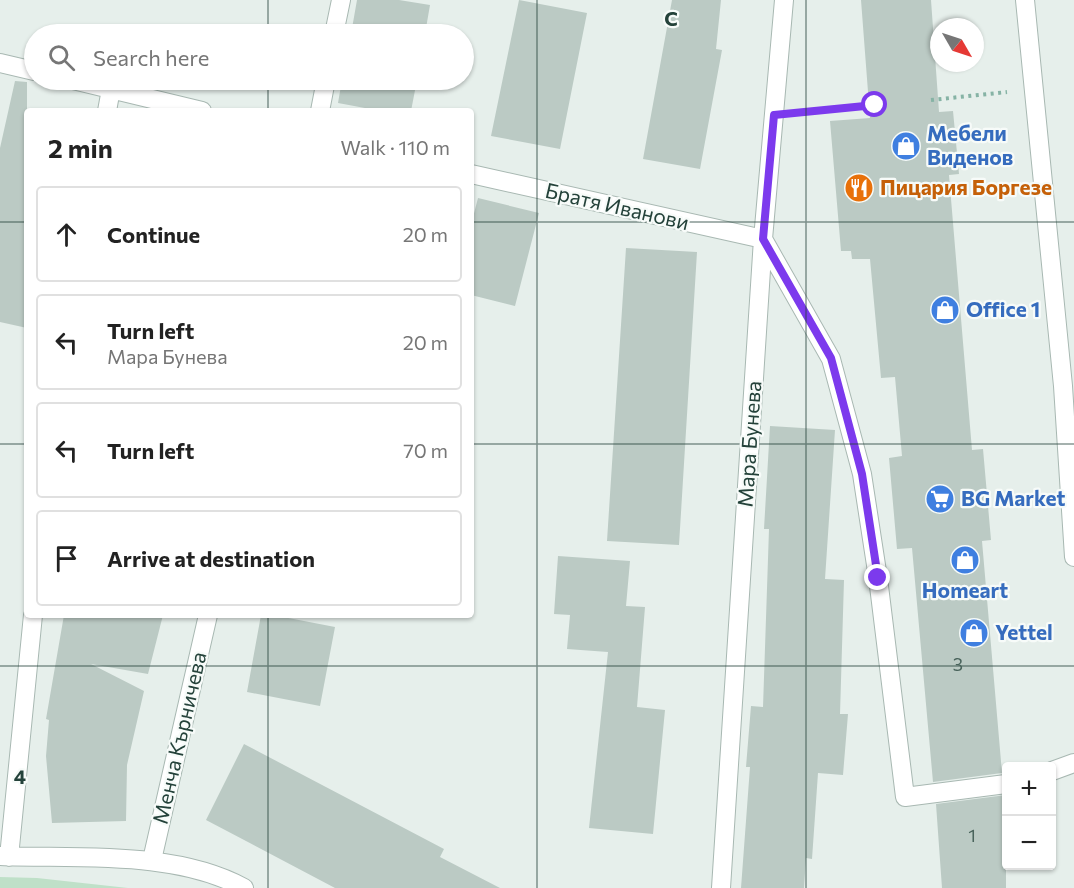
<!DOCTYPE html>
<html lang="en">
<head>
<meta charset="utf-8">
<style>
	:root { --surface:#fff; --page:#f2f2f2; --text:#222; --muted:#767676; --line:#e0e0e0 }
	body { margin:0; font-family:Commissioner,sans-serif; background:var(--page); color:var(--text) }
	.controls { position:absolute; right:18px; bottom:18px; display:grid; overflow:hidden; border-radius:6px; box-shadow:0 2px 4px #0004 }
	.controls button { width:54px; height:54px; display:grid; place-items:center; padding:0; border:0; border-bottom:2px solid var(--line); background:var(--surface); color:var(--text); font:30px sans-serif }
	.compass { position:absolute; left:930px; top:18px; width:54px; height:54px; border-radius:50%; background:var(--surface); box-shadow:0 2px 4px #0004; rotate:129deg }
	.stop { position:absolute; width:18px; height:18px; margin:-14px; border:4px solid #7c3aed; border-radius:50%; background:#fff }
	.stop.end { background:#7c3aed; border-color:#fff; box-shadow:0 2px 6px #0008 }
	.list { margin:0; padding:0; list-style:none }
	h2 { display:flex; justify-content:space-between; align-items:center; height:78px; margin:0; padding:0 24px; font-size:26px }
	h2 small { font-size:20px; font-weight:400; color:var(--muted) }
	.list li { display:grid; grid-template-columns:39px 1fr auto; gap:18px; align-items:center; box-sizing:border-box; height:96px; margin:0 12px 12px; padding:0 12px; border:2px solid var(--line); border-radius:6px }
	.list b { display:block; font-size:22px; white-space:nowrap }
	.list p { margin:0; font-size:20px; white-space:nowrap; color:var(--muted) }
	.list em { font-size:20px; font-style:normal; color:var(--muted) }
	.icon { flex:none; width:33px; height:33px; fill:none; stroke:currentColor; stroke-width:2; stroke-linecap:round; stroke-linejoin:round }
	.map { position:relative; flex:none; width:1074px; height:888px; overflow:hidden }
	.search { position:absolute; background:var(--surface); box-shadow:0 2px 4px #0004; left:24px; top:24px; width:450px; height:66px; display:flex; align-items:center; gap:15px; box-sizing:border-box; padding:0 21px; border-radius:33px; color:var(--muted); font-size:22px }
	.panel { position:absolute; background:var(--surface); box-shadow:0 2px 4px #0004; left:24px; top:108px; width:450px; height:510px; border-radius:6px }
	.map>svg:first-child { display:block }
	.green { fill:#bfe0c8 }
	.building { fill:#bbcac4 }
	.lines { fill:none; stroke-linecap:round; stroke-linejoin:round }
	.minor-casing { stroke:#a8b8b2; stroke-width:20 }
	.path { stroke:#86b3a5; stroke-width:4; stroke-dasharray:3 4.5; stroke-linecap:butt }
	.minor { stroke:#fff; stroke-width:18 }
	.route { stroke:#7c3aed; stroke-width:8 }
	.grid { fill:none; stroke:#24423a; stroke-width:1.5; stroke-opacity:0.55 }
	.labels { text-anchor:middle; stroke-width:4.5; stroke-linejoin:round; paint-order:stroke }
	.number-label { font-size:18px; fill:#4a645c }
	.shop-label { font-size:21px; font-weight:bold; fill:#366cbe; stroke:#f7fbf9; text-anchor:start }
	.food-label { font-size:21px; font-weight:bold; fill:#c56008; stroke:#f7fbf9; text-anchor:start }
	.street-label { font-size:21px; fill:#24423a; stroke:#f7fbf9 }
	.grid-label { font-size:20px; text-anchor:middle; font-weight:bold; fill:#24423a; stroke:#f7fbf9; stroke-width:4.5; stroke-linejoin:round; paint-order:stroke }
</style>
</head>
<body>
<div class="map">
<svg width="1074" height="888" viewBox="0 0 1074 888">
	<rect width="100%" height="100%" fill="#e6efeb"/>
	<!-- green -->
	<path class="green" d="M0,877L37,878L128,888H0Z"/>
	<!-- building -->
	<path class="building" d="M357,0H399L430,5L425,34H351Z
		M519,0L587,13L560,149L491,136Z
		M672,0H721L716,49L722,50L700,169L643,159Z
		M861,0H931L939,112L953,111L959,174L949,175L972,450L983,449L991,540L982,541L1002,773L933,782L912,548L897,549L889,458L902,456L895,377L881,378L870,259H852L851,251H841L830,121L870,118Z
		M342,80H417L411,111H381L338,103Z
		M15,81L27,82V328L0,322V148Z
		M478,198L539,213L515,306L471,295V225Z
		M626,248L697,252L679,545L607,541Z
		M770,426L835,430L825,579L844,580L840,714H848L843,775L818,773L812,859L806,858L804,888H741L750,767H746L751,706L763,707L769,529H764Z
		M558,556L630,561L626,606L645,607L637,707L665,710L653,834L589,828L608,652L567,649L570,615L554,614Z
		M64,615H163L148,674L91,664L144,691L127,765L126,821L52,823L46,756L49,720L46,719Z
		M261,615H273L335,627L320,706L247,692Z
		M244,744L444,849L440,857L500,888H335L206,820Z
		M1006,795V888H942L936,804Z"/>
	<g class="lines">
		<!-- minor casing -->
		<g class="minor-casing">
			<path id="minor" d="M1025,0L1063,386L1074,557
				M334,34L341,0
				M0,63L34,71
				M73,80L202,111
				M107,111L111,89
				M320,111L326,80
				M471,174L763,239L831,359L862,474L878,578L905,797L1006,784
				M1052,771L1074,763
				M0,856C77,859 175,850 244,888
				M9,857L33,615
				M152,860L208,615
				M721,888L763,239L784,0"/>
		</g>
		<!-- path -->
		<path class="path" d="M931,100L1007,92
			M801,113L875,105"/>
		<!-- minor -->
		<use href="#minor" class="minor"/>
	</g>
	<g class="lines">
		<!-- route -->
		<path class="route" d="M875,105L774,115L763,239L831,358L862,474L878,578"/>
	</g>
	<!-- grid -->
	<path class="grid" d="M268,0V34M537,0V888M806,0V888M268,80V111M0,222H27M471,222H1074M0,444H27M471,444H1074M268,615V888M0,666H1074"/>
	<!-- icons -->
	<defs>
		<g id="shop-disc" transform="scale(1.5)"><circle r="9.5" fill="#3f7fe0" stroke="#f7fbf9"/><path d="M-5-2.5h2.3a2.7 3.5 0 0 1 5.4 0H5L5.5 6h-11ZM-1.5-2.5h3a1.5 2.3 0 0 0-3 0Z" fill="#fff"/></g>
		<g id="restaurant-disc" transform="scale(1.5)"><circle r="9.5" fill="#e8710a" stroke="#f7fbf9"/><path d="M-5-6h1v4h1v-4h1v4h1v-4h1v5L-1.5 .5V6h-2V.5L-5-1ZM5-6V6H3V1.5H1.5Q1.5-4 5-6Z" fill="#fff"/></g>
		<g id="supermarket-disc" transform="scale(1.5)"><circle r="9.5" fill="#3f7fe0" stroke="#f7fbf9"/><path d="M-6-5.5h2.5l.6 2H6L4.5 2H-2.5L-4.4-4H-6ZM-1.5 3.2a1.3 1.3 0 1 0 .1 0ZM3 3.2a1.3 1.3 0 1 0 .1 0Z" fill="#fff"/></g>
	</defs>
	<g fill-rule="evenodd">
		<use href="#shop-disc" x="906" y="146"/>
		<use href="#restaurant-disc" x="859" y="188"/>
		<use href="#shop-disc" x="945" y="310"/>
		<use href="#supermarket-disc" x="940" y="499"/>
		<use href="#shop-disc" x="965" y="560"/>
		<use href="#shop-disc" x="974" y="633"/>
	</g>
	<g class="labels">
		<!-- number labels -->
		<g class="number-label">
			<text x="958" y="671">3</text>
			<text x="972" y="842">1</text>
		</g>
		<!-- shop labels -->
		<g class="shop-label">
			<text x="927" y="141">Мебели<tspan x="927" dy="24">Виденов</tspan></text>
			<text x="966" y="317">Office 1</text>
			<text x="961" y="506">BG Market</text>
			<text x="965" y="598" text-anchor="middle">Homeart</text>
			<text x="995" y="640">Yettel</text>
		</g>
		<!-- food labels -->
		<g class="food-label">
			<text x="880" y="195">Пицария Боргезе</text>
		</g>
		<!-- street labels -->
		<g class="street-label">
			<text transform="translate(617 207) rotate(13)" y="7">Братя Иванови</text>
			<text transform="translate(750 444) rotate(-86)" y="7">Мара Бунева</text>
			<text transform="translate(180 738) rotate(-77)" y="7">Менча Кърничева</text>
		</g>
	</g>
	<g class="grid-label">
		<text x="671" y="26">C</text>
		<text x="20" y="784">4</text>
	</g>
</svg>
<div class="controls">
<button>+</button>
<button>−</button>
</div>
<svg class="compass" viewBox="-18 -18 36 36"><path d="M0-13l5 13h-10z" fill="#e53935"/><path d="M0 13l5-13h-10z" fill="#767676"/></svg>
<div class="stop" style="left:875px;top:105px"></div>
<div class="stop end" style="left:878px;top:578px"></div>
<div class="search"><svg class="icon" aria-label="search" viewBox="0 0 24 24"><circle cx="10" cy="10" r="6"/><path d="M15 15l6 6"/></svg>Search here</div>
<section class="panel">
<h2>2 min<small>Walk · 110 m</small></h2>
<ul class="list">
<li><svg class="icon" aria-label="ahead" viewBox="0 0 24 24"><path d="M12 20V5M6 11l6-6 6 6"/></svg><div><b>Continue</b></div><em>20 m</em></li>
<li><svg class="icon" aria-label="left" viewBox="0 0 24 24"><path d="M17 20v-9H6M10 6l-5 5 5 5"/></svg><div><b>Turn left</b><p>Мара Бунева</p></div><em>20 m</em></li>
<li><svg class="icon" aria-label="left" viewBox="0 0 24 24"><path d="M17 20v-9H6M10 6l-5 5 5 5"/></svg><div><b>Turn left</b></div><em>70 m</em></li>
<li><svg class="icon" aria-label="arrive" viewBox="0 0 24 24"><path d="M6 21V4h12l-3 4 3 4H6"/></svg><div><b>Arrive at destination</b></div></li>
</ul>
</section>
</div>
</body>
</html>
